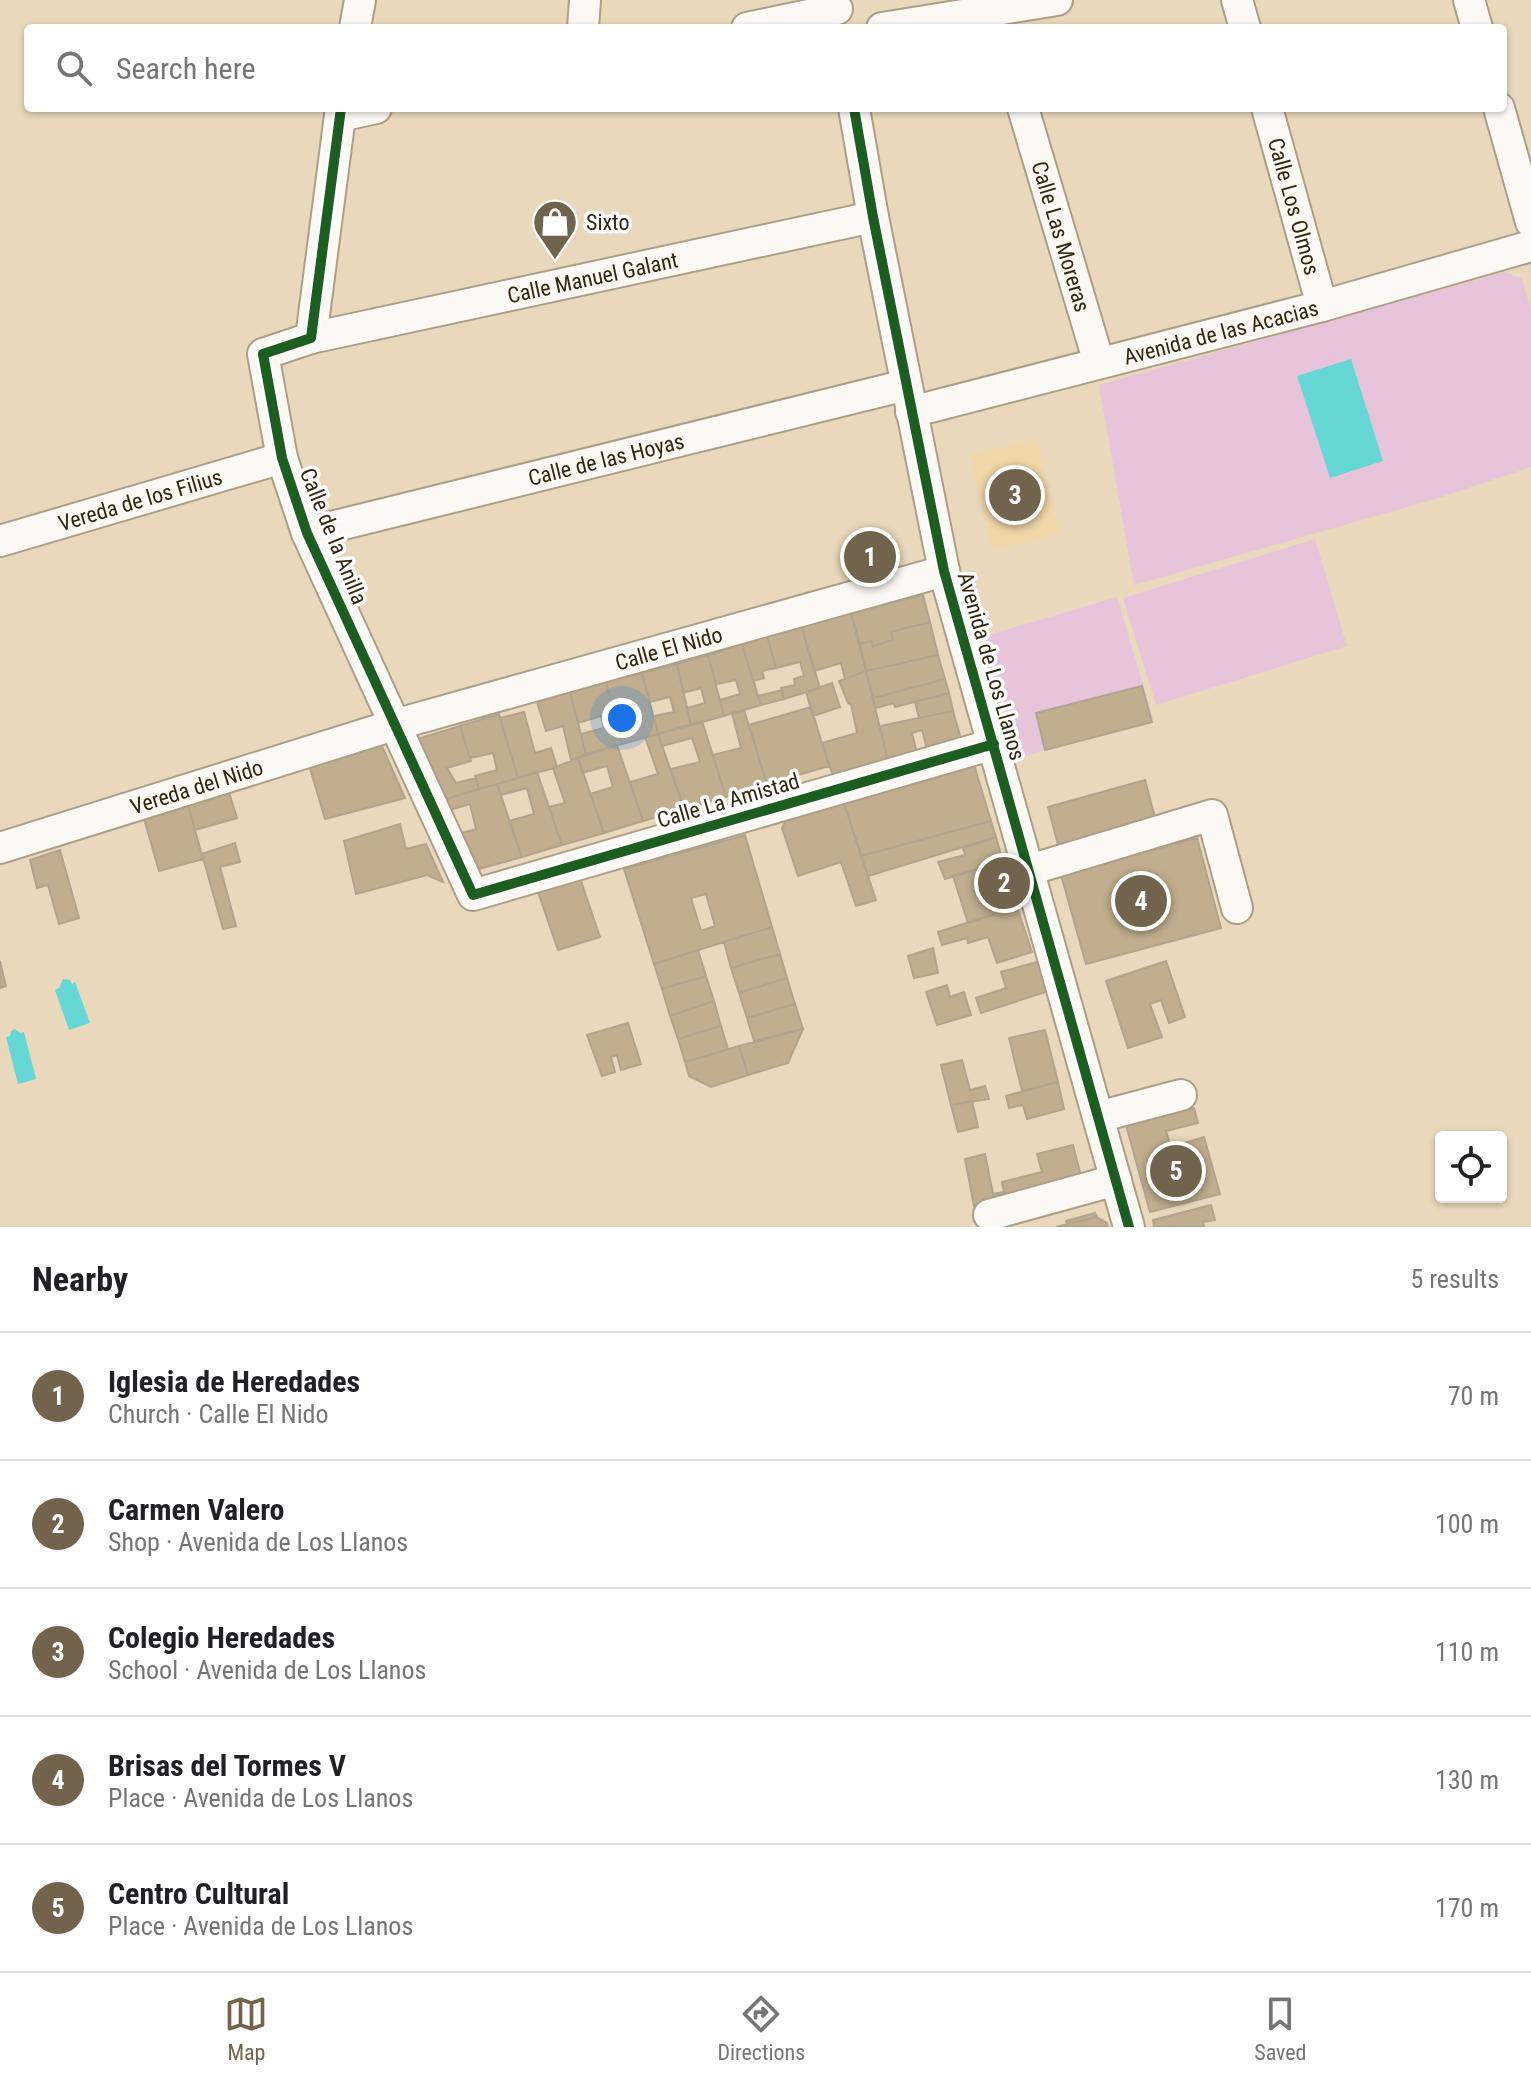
<!DOCTYPE html>
<html lang="en">
<head>
<meta charset="utf-8">
<style>
	:root { --surface:#fff; --page:#f6f6f6; --text:#202124; --muted:#757577; --line:#e0e0e0; --accent:#72644c }
	body { margin:0; font-family:"Roboto Condensed",sans-serif; background:var(--page); color:var(--text) }
	.controls { position:absolute; right:24px; bottom:24px; display:grid; overflow:hidden; border-radius:8px; box-shadow:0 2px 6px #0004 }
	.controls button { width:72px; height:72px; display:grid; place-items:center; padding:0; border:0; border-bottom:2px solid var(--line); background:var(--surface); color:var(--text); font:40px sans-serif }
	.you { position:absolute; left:622px; top:718px; width:28px; height:28px; margin:-20px; border:6px solid #fff; border-radius:50%; background:#1a73e8; box-shadow:0 0 0 12px #1a73e833 }
	.badge { display:grid; place-items:center; width:52px; height:52px; border-radius:50%; background:var(--accent); color:#fff; font-size:26px; font-weight:700 }
	.pin { position:absolute; translate:-50% -50%; border:4px solid #fff; box-shadow:0 2px 8px #0006 }
	.list { margin:0; padding:0; list-style:none }
	h2 { display:flex; justify-content:space-between; align-items:center; height:104px; margin:0; padding:0 32px; font-size:34px }
	h2 small { font-size:26px; font-weight:400; color:var(--muted) }
	.list li { display:grid; grid-template-columns:52px 1fr auto; gap:24px; align-items:center; box-sizing:border-box; height:128px; padding:0 32px; border-top:2px solid var(--line) }
	.list b { display:block; font-size:30px; white-space:nowrap }
	.list p { margin:0; font-size:26px; white-space:nowrap; color:var(--muted) }
	.list em { font-size:26px; font-style:normal; color:var(--muted) }
	.icon { flex:none; width:44px; height:44px; fill:none; stroke:currentColor; stroke-width:2; stroke-linecap:round; stroke-linejoin:round }
	.map { position:relative; flex:none; width:1531px; height:1227px; overflow:hidden }
	.search { position:absolute; background:var(--surface); box-shadow:0 2px 6px #0004; left:24px; right:24px; top:24px; height:88px; display:flex; align-items:center; gap:20px; box-sizing:border-box; padding:0 28px; border-radius:8px; color:var(--muted); font-size:30px }
	.sheet { height:744px; background:var(--surface) }
	nav { display:flex; justify-content:space-around; align-items:center; box-sizing:border-box; height:112px; border-top:2px solid var(--line); background:var(--surface); font-size:22px; color:var(--muted) }
	nav a { display:grid; justify-items:center; gap:4px }
	nav .on { color:var(--accent) }
	.map>svg:first-child { display:block }
	.built { fill:#f1d6a8 }
	.green { fill:#e7c4d9 }
	.water { fill:#65d7d5 }
	.building { fill:#c0ae8e; stroke:#b1a48e; stroke-width:2; fill-rule:evenodd }
	.lines { fill:none; stroke-linecap:round; stroke-linejoin:round }
	.minor-casing { stroke:#ac9f88; stroke-width:34 }
	.minor { stroke:#fcf9f5; stroke-width:30 }
	.cycleway-casing { stroke:#fff; stroke-width:15 }
	.cycleway { stroke:#1b5e20; stroke-width:10 }
	.labels { text-anchor:middle; stroke-width:7; stroke-linejoin:round; paint-order:stroke }
	.street-label { font-size:22px; fill:#322611; stroke:#fff }
	.poi-label { font-size:22px; fill:#322611; stroke:#fff; text-anchor:start }
</style>
</head>
<body>
<div class="map">
<svg width="1531" height="1227" viewBox="0 0 1531 1227">
	<rect width="100%" height="100%" fill="#e9d8bb"/>
	<!-- built -->
	<path class="built" d="M1037,439L1060,534L992,550L970,455Z"/>
	<!-- green -->
	<path class="green" d="M1505,272L1522,279L1531,310V467L1435,499L1134,585L1099,385Z
		M1315,539L1347,646L1156,705L1123,598Z
		M1117,597L1153,718L1018,758L982,637Z"/>
	<!-- water -->
	<path class="water" d="M1351,359L1383,461L1330,478L1297,376Z
		M63,979L70,980L72,984L75,982L90,1023L69,1030L55,990L59,988Z
		M15,1029L20,1033L24,1032L36,1079L18,1084L6,1037L10,1036L11,1031Z"/>
	<!-- building -->
	<path class="building" d="M923,595L930,622L891,632L893,640L873,646L871,641L860,644L851,613Z
		M851,613L866,671L845,679L841,663L814,671L801,625Z
		M930,622L938,655L866,671L860,644L871,641L873,646L893,640L891,632Z
		M801,625L820,688L784,699L781,688L795,685L794,679L804,676L800,662L776,668L767,636Z
		M767,636L776,668L762,671L764,678L753,681L742,644Z
		M742,644L761,705L724,716L720,700L740,694L736,680L716,684L708,655Z
		M708,655L724,716L691,725L687,708L705,703L701,688L683,693L677,664Z
		M938,655L945,679L873,698L866,671Z
		M677,664L691,725L658,734L654,716L674,712L670,697L650,702L642,673Z
		M866,671L888,761L854,774L832,773L822,743L857,733L851,704L848,703L839,681Z
		M642,673L658,734L622,744L618,727L641,721L637,706L614,712L606,681Z
		M945,679L949,693L895,707L894,703L875,708L873,698Z
		M606,681L622,744L586,754L581,734L604,728L601,716L578,723L570,692Z
		M832,683L840,707L813,716L806,692Z
		M1142,686L1152,722L1045,750L1036,713Z
		M782,690L784,699L761,705L758,696Z
		M570,692L586,754L571,760L563,726L546,731L537,702Z
		M949,693L953,711L919,718L915,702Z
		M811,707L829,766L767,784L749,725Z
		M744,710L767,784L726,797L713,755L741,748L732,713Z
		M953,711L961,739L927,749L922,730L912,733L917,753L888,761L880,726Z
		M524,712L535,753L551,748L557,767L518,778L500,718Z
		M499,714L518,778L479,789L475,776L497,770L493,753L470,758L460,726Z
		M702,721L726,797L684,809L671,769L700,762L692,738L662,746L658,734Z
		M460,726L471,761L447,768L456,783L476,778L479,789L446,799L417,739Z
		M658,734L684,809L643,821L630,782L658,774L645,737Z
		M381,744L405,798L325,819L309,765Z
		M617,745L643,821L604,833L590,794L613,787L607,766L582,773L578,758Z
		M578,758L604,833L562,845L549,807L565,803L553,768Z
		M974,765L991,821L861,856L843,800Z
		M537,772L562,845L522,857L509,821L534,814L527,788L501,795L497,784Z
		M1145,780L1157,825L1060,852L1048,807Z
		M497,784L522,857L479,869L462,833L476,829L470,804L450,810L446,799Z
		M228,789L237,818L195,830L187,801Z
		M843,800L876,900L856,906L841,862L798,876L782,828L787,818Z
		M187,801L203,859L159,871L143,815Z
		M991,821L996,837L868,876L861,856Z
		M400,824L406,849L426,844L443,882L427,875L356,894L344,841Z
		M745,835L772,927L654,964L624,869ZM706,894L715,926L701,931L691,898Z
		M996,837L1003,862L945,879L938,862L965,855L963,848Z
		M1197,838L1221,928L1086,964L1061,875Z
		M235,843L240,862L220,867L236,926L223,929L202,854Z
		M60,850L79,918L59,924L48,885L37,888L30,860Z
		M1003,862L1017,907L968,923L953,876Z
		M580,878L600,937L558,950L538,892Z
		M1017,907L1032,952L997,963L988,937L968,943L967,938L942,945L938,932Z
		M772,927L780,954L731,968L724,942Z
		M933,948L938,973L914,978L908,956Z
		M698,950L706,976L662,989L654,964Z
		M780,954L787,978L739,993L731,968Z
		M0,961L6,986L0,988Z
		M1040,961L1048,991L981,1013L976,998L1006,988L1001,972Z
		M1166,961L1185,1017L1169,1023L1161,1000L1150,1004L1162,1037L1128,1048L1106,981Z
		M706,976L714,1001L670,1016L662,989Z
		M787,978L795,1004L747,1018L739,993Z
		M947,985L950,997L964,992L971,1015L937,1025L926,992Z
		M714,1001L721,1026L678,1039L670,1016Z
		M795,1004L803,1029L754,1041L747,1018Z
		M628,1023L641,1064L621,1070L617,1055L611,1057L615,1072L602,1076L587,1035Z
		M721,1026L728,1049L685,1062L678,1039Z
		M803,1029L788,1063L748,1075L739,1046Z
		M1045,1030L1058,1082L1022,1091L1009,1038Z
		M739,1046L748,1075L711,1087L689,1076L685,1062Z
		M962,1060L970,1090L985,1086L989,1099L951,1105L941,1065Z
		M1058,1082L1064,1109L1027,1119L1023,1105L1009,1108L1006,1096Z
		M972,1101L978,1127L958,1132L951,1105Z
		M1194,1108L1198,1123L1166,1131L1171,1147L1204,1137L1220,1194L1150,1212L1126,1125Z
		M1073,1145L1081,1176L974,1206L965,1159L985,1154L993,1194L1004,1192L1002,1182L1042,1172L1037,1154Z
		M1211,1205L1215,1220L1203,1222L1204,1227H1154L1153,1220Z
		M1095,1213L1097,1217L1067,1224L1066,1221Z
		M1096,1217L1107,1223L1108,1227H1056Z"/>
	<g class="lines">
		<!-- minor casing -->
		<g class="minor-casing">
			<g id="minor">
				<path d="M1237,0L1245,28"/>
				<path d="M1469,0L1477,28"/>
				<path d="M355,28L360,0"/>
				<path d="M583,28L585,0"/>
				<path d="M747,28L837,9"/>
				<path d="M882,28L1057,0"/>
				<path d="M341,108L311,338L263,354L282,458L307,533L473,895L994,744"/>
				<path d="M854,108L873,217L944,571L1129,1227"/>
				<path id="s1" d="M1023,108L1099,363"/>
				<path id="s2" d="M1267,108L1322,306"/>
				<path d="M1499,108L1531,222"/>
				<path d="M340,116L376,108"/>
				<path id="s3" d="M311,338L873,217"/>
				<path id="s4" d="M911,412L1322,306L1531,246"/>
				<path id="s5" d="M307,533L906,385"/>
				<path id="s6" d="M0,541L282,458"/>
				<path id="s7" d="M0,848L394,725L944,571"/>
				<path d="M1029,870L1212,815L1237,908"/>
				<path d="M1098,1117L1181,1095"/>
				<path d="M989,1215L1116,1180"/>
			</g>
		</g>
		<!-- minor -->
		<use href="#minor" class="minor"/>
		<!-- cycleway casing -->
		<g class="cycleway-casing">
			<path id="cycleway" d="M341,108L311,338L263,354L282,458L307,533L473,895L994,744
				M854,108L873,217L944,571L1129,1227"/>
		</g>
		<!-- cycleway -->
		<use href="#cycleway" class="cycleway"/>
	</g>
	<!-- icons -->
	<defs>
		<g id="shop-pin" transform="scale(2.3)"><path d="M0 17L-7.5 6A9.5 9.5 0 1 1 7.5 6Z" fill="#72644c" stroke="#fff"/><path d="M-5-2.5h2.3a2.7 3.5 0 0 1 5.4 0H5L5.5 6h-11ZM-1.5-2.5h3a1.5 2.3 0 0 0-3 0Z" fill="#fff"/></g>
	</defs>
	<g fill-rule="evenodd">
		<use href="#shop-pin" x="555" y="222"/>
	</g>
	<g class="labels">
		<!-- street labels -->
		<g class="street-label">
			<text dy="8" stroke="none"><textPath href="#s2" startOffset="102">Calle Los Olmos</textPath></text>
			<text dy="8" stroke="none"><textPath href="#s1" startOffset="134">Calle Las Moreras</textPath></text>
			<text dy="8" stroke="none"><textPath href="#s3" startOffset="288">Calle Manuel Galant</textPath></text>
			<text dy="8" stroke="none"><textPath href="#s4" startOffset="320">Avenida de las Acacias</textPath></text>
			<text dy="8" stroke="none"><textPath href="#s5" startOffset="308">Calle de las Hoyas</textPath></text>
			<text dy="8" stroke="none"><textPath href="#s6" startOffset="146">Vereda de los Filius</textPath></text>
			<text transform="translate(334 536) rotate(68)" y="8">Calle de la Anilla</text>
			<text dy="8" stroke="none"><textPath href="#s7" startOffset="698">Calle El Nido</textPath></text>
			<text transform="translate(992 666) rotate(74)" y="8">Avenida de Los Llanos</text>
			<text dy="8" stroke="none"><textPath href="#s7" startOffset="206">Vereda del Nido</textPath></text>
			<text transform="translate(728 800) rotate(-16)" y="8">Calle La Amistad</text>
		</g>
		<!-- poi labels -->
		<g class="poi-label">
			<text x="586" y="230">Sixto</text>
		</g>
	</g>
</svg>
<div class="controls">
<button><svg class="icon" aria-label="locate" viewBox="0 0 24 24"><circle cx="12" cy="12" r="6"/><path d="M12 2v4M12 18v4M2 12h4M18 12h4"/></svg></button>
</div>
<div class="you"></div>
<div class="pin badge" style="left:870px;top:557px">1</div>
<div class="pin badge" style="left:1004px;top:883px">2</div>
<div class="pin badge" style="left:1015px;top:495px">3</div>
<div class="pin badge" style="left:1141px;top:901px">4</div>
<div class="pin badge" style="left:1176px;top:1171px">5</div>
<div class="search"><svg class="icon" aria-label="search" viewBox="0 0 24 24"><circle cx="10" cy="10" r="6"/><path d="M15 15l6 6"/></svg>Search here</div>
</div>
<section class="sheet">
<h2>Nearby<small>5 results</small></h2>
<ul class="list">
<li><span class="badge">1</span><div><b>Iglesia de Heredades</b><p>Church · Calle El Nido</p></div><em>70 m</em></li>
<li><span class="badge">2</span><div><b>Carmen Valero</b><p>Shop · Avenida de Los Llanos</p></div><em>100 m</em></li>
<li><span class="badge">3</span><div><b>Colegio Heredades</b><p>School · Avenida de Los Llanos</p></div><em>110 m</em></li>
<li><span class="badge">4</span><div><b>Brisas del Tormes V</b><p>Place · Avenida de Los Llanos</p></div><em>130 m</em></li>
<li><span class="badge">5</span><div><b>Centro Cultural</b><p>Place · Avenida de Los Llanos</p></div><em>170 m</em></li>
</ul>
</section>
<nav>
<a class="on"><svg class="icon" aria-label="map" viewBox="0 0 24 24"><path d="M3 6l6-2 6 2 6-2v14l-6 2-6-2-6 2zM9 4v14M15 6v14"/></svg>Map</a>
<a><svg class="icon" aria-label="directions" viewBox="0 0 24 24"><path d="M12 3l9 9-9 9-9-9zM9 14v-3h6M13 9l2 2-2 2"/></svg>Directions</a>
<a><svg class="icon" aria-label="saved" viewBox="0 0 24 24"><path d="M7 4h10v16l-5-4-5 4z"/></svg>Saved</a>
</nav>
</body>
</html>
